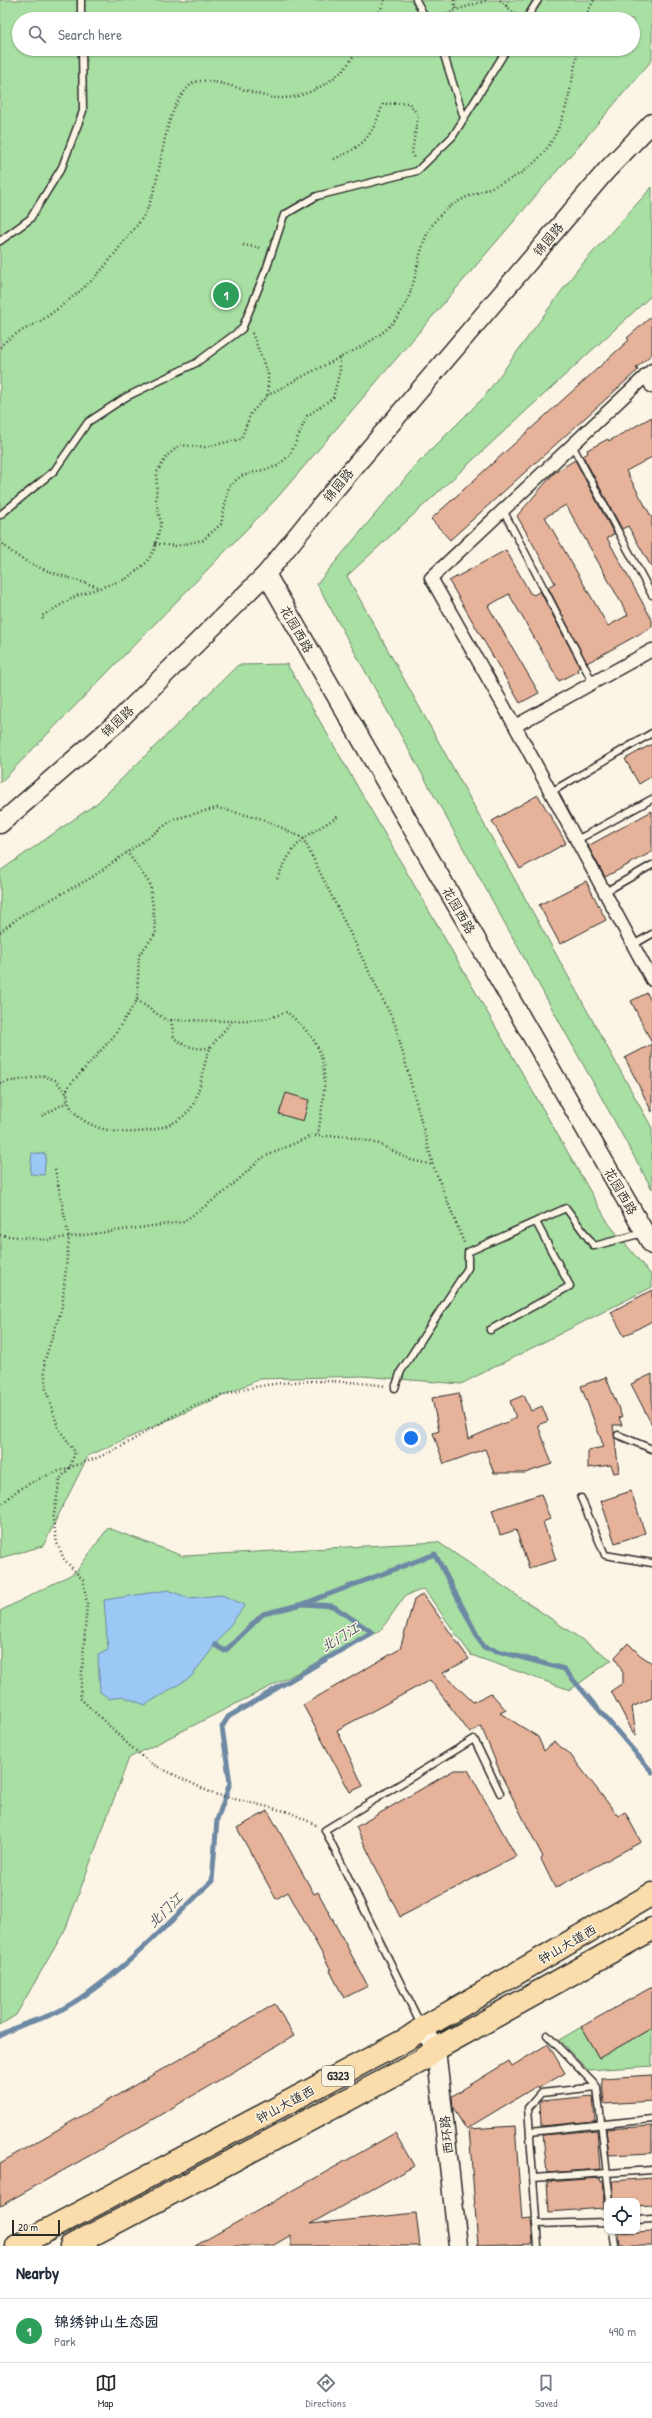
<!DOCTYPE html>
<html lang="en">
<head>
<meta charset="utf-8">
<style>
	:root { --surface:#fff; --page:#f6f6f7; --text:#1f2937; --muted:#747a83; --line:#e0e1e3; --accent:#2b2b2b }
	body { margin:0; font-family:"Patrick Hand","LXGW WenKai TC",sans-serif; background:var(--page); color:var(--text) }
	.controls { position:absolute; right:12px; bottom:12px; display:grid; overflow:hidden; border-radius:8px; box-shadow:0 1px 3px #0004 }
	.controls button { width:36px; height:36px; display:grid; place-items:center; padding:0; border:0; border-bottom:1px solid var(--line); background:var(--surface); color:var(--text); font:20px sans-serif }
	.scale { position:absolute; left:12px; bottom:10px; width:48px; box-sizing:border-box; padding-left:4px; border:2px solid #2b2b2b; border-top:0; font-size:11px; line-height:14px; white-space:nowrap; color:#2b2b2b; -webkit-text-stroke:3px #fcf5e5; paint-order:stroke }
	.you { position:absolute; left:411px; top:1438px; width:14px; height:14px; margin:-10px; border:3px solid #fff; border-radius:50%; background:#1a73e8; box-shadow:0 0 0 6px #1a73e833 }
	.badge { display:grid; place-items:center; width:26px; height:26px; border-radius:50%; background:var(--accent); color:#fff; font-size:13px; font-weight:700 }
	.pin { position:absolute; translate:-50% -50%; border:2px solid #fff; box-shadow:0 1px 4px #0006 }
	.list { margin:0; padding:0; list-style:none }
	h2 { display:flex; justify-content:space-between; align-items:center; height:52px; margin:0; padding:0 16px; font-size:17px }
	h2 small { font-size:13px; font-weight:400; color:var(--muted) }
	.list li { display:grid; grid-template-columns:26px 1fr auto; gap:12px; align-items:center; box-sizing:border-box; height:64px; padding:0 16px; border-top:1px solid var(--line) }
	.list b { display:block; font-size:15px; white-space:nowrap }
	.list p { margin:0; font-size:13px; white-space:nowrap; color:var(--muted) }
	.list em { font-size:13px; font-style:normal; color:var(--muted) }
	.icon { flex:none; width:22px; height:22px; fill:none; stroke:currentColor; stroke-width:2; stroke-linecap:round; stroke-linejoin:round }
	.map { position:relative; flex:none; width:652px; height:2246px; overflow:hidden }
	.search { position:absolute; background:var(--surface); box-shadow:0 1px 3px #0004; left:12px; right:12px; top:12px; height:44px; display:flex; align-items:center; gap:10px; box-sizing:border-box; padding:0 14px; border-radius:22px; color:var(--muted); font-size:15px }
	.sheet { height:116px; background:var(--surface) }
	nav { display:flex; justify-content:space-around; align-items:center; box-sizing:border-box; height:56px; border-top:1px solid var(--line); background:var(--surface); font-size:11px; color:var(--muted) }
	nav a { display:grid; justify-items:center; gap:2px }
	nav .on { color:var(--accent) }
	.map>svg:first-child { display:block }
	.green { fill:#a8dfa3; stroke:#6a8567; fill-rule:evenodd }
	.water { fill:#9bc8f5; stroke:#6e89a4 }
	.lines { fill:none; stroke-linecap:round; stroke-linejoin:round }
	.stream { stroke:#6e89a4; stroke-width:5 }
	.building { fill:#e6b299; stroke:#2b2b2b; fill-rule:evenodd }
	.lane-casing { stroke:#2b2b2b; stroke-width:9 }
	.street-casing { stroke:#2b2b2b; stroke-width:15 }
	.secondary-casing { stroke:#2b2b2b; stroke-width:21 }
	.highway-casing { stroke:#2b2b2b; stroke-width:25 }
	.path { stroke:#2b2b2b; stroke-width:2.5; stroke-dasharray:1 3; stroke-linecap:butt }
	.lane { stroke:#fcf5e5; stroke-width:6 }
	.street { stroke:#fcf5e5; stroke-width:12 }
	.secondary { stroke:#fcf5e5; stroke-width:18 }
	.highway { stroke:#fbddab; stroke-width:22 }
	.labels { text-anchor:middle; stroke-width:3; stroke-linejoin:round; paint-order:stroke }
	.shield { fill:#fcf5e5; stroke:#6a6863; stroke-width:1 }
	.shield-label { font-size:12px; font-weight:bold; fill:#2b2b2b }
	.street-label { font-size:13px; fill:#2b2b2b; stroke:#fcf5e5 }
	.water-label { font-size:14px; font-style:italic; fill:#47525e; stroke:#fcf5e5 }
</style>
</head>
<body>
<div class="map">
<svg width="652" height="2246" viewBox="0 0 652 2246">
	<rect width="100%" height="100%" fill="#fcf5e5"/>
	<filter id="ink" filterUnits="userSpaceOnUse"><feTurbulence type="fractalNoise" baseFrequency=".025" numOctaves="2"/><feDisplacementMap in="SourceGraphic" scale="8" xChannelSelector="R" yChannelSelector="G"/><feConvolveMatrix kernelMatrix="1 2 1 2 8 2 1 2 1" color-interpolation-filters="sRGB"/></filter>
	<g filter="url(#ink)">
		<!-- green -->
		<path class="green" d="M0,0H652V60L277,498L0,783ZM19,19H633V49H19Z
			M652,187V295L347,576L652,1128V1189L317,584L417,464L484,397L577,270Z
			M287,664L609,1224L652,1276V1287L461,1384L362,1376L260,1379L88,1456L43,1546L0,1558V871L97,803L238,665Z
			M108,1528L183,1556L438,1542L612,1660L570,1690L471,1655L424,1589L405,1596L380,1631L129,1758L66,1928L16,2015L0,2025V1611L76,1572Z
			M581,2027L599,2058L652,2028V2066L588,2070L559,2040Z"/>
		<!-- water -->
		<path class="water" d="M32,1153L46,1154L44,1175L30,1174Z
			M168,1590L189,1598L222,1595L245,1605L191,1677L145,1705L122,1696L110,1699L100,1692L98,1655L108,1650L104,1600Z"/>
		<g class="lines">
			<!-- stream -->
			<path class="stream" d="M215,1645L225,1651L263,1614L303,1604
				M0,2036C18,2023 40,2021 59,2011C118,1979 164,1927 212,1881L217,1820L230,1783L222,1727L228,1717L372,1632L333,1606L303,1604L435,1554L483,1647L564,1669L652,1772"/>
		</g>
		<!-- building -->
		<path class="building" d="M652,316V354L636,368L638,370L450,540L431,519L629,340L627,338Z
			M652,417V457L626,471L652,518V568L628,526L622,529L583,456L588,453L587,450L608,439L609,441Z
			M575,460L614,534L607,538L652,620V627L587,663L548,587L555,583L517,516L554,473ZM566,505L628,615L608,626L545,517Z
			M506,550L530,593L534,595L540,591L580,667L577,669L578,671L559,681L509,594L488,606L539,693L520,703L449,581Z
			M652,744V776L639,784L625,759Z
			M538,795L566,843L520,869L492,821Z
			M652,811V852L605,877L588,846Z
			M586,881L606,920L560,944L539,905Z
			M647,993L652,1003V1043L631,1001Z
			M652,1044V1112L625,1058Z
			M286,1093L309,1100L303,1121L279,1114Z
			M652,1290V1321L624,1336L611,1312Z
			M652,1374V1425L631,1384Z
			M606,1377L622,1417L619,1418L622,1425H613L619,1472L614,1473L611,1465L588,1468V1450L604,1447L581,1386Z
			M459,1393L468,1439L516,1418L510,1401L524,1395L531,1411L542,1406L548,1421L538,1425L552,1464L525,1473H494L485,1449L444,1464L433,1433L439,1431L432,1398Z
			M631,1491L645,1533L615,1543L601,1501Z
			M541,1494L550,1519L543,1522L556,1560L529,1568L516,1530L500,1535L492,1510Z
			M423,1594L469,1659L443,1673L473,1702L491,1693L506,1710L500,1713L538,1737L544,1751L554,1742L569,1753L618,1816L625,1812L641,1842L555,1888L541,1859L543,1857L502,1777L481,1726L470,1733L430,1680L337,1730L363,1786L350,1792L303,1705L400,1649L414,1600Z
			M628,1643L640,1655L652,1663V1698L632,1707L636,1735L635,1736L611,1691L623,1683V1673L615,1657Z
			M454,1770H468L516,1856L400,1917L356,1827Z
			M268,1811L314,1894L318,1892L368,1986L344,1998L330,1971L331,1970L288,1892L276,1899L237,1828Z
			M652,1987V2028L599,2058L581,2027Z
			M275,2004L294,2036L121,2138L0,2206V2163Z
			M548,2044L565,2073L537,2089V2086L466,2129L453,2108L452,2096L509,2061L512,2066Z
			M652,2075V2101L604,2104L602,2078Z
			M593,2096L595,2121L541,2126L540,2101Z
			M515,2126L522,2219L531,2218L533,2244L478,2246L469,2129Z
			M652,2126V2153L609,2155L606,2129Z
			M597,2130L600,2169L547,2173L543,2135Z
			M395,2133L414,2166L310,2224L416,2213L420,2246H291V2235L272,2246H195Z
			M600,2178L601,2182L603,2181L605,2201H603L604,2208L549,2212L547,2182Z
			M652,2178V2205L637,2206V2201H614L612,2181Z
			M652,2231V2246H620L619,2233Z"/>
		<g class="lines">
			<!-- lane casing -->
			<g class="lane-casing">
				<path id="lane" d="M81,0V19
					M416,0L426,19
					M526,19L538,0
					M442,49L464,118
					M0,241L30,219L62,167L83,111L82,49
					M572,445L652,595
					M503,510L593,683
					M0,515L54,471L88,422L126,397L196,363L242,329L267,267L284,215L317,196L417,171L453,136L507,49
					M551,792L652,733
					M577,840L652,799
					M605,892L652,865
					M633,945L652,934
					M490,1330L570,1286L536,1222
					M395,1388L401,1371L468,1268V1252L566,1208L594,1246L643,1233
					M618,1435L652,1449
					M581,1498L605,1555L652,1563
					M421,2025L325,1830L474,1739L500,1793
					M547,2035L597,2087L610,2201
					M530,2132L652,2119
					M533,2178L652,2170
					M637,2220L652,2219
					M537,2224L607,2222
					M613,2231L615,2246
					M538,2246L528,2108L541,2093L597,2087"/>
			</g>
			<!-- street casing -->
			<g class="street-casing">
				<path id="street" d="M652,370L431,578L515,726L652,980
					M646,375L652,387
					M515,726L652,650"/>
			</g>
			<!-- secondary casing -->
			<g class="secondary-casing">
				<path id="secondary" d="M266,574L652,1245
					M0,824L115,724L266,574L320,507L606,171L652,123
					M423,2028L436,2049L458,2246"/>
			</g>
			<!-- highway casing -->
			<g class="highway-casing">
				<path id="highway" d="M17,2246L407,2039L423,2028L652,1894
					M71,2246L421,2061L436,2049L652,1929"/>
			</g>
			<!-- path -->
			<path class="path" d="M454,0L456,10
				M500,0L516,15
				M506,6L510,0
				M376,19L385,0
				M436,19L456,10L488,0
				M584,19L594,0
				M334,159C366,145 371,137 383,104L409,103L418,115L412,152L414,160
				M243,245L262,248
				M252,333L268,374V395C288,384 309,373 329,363C359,348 391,335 406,303C421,271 416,240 441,214C457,198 481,192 502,183C562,157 567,107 578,49
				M0,347C12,333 30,328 45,318C63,305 84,289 99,273C109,262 118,249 127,237C133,230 141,222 145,213C166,175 158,112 192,84C207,72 258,98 279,98C302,99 328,85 344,69C349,64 353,55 358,49
				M0,541C23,568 66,576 98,587
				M155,544L176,546L203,540L221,524L229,486L241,476L277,466L290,455L307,416L333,398L340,370V357
				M43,619L42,616L76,596L126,579L147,562L154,550L161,524L156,501L157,472L168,455L180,445L205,447L241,439L251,413L268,395
				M277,879C294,841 304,837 339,816
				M0,932L22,915L91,878L174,819L217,808L263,819L303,838L395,1024L433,1165L464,1243
				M137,1000L166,1020L232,1021
				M171,1020L174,1038C185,1046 197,1051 210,1047
				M0,1083L44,1076L55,1080L67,1094C67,1108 79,1119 92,1125C119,1138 173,1134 191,1108C201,1094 202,1063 211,1047C217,1038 226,1029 232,1021L266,1019L287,1012C296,1020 306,1029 313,1039C332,1067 322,1104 318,1136
				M67,1094V1088L113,1037L137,1000L139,955L156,933L150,884L127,852
				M42,1116L67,1102
				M55,1169L69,1238L62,1307L44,1362L46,1389L58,1427L75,1452L70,1467L60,1479L53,1520L57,1543L64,1559L83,1580L87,1604L80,1698L129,1745L152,1764L214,1794L289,1812L316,1825
				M0,1235L46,1240L183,1222L226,1191L262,1158L311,1136H348L379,1144L411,1160L433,1165
				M0,1506C26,1477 64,1471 99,1457C134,1443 165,1416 201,1403C261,1379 322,1377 386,1386"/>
			<!-- lane -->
			<use href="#lane" class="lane"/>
			<!-- street -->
			<use href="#street" class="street"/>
			<!-- secondary -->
			<use href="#secondary" class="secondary"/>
			<!-- highway -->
			<use href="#highway" class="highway"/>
		</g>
	</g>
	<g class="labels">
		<!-- shield labels -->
		<rect class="shield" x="322" y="2066" width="32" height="20" rx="3"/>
		<g class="shield-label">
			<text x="338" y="2080">G323</text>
		</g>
		<!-- street labels -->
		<g class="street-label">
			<text transform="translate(548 239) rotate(-50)" y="5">锦园路</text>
			<text transform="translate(338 485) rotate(-50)" y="5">锦园路</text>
			<text transform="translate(297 629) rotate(60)" y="5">花园西路</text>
			<text transform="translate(117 721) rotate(-43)" y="5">锦园路</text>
			<text transform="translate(459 910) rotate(60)" y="5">花园西路</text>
			<text transform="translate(621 1191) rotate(60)" y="5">花园西路</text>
			<text transform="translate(567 1944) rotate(-30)" y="5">钟山大道西</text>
			<text transform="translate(285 2104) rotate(-28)" y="5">钟山大道西</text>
			<text transform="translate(446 2135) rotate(-96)" y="5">西环路</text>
		</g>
		<!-- water labels -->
		<g class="water-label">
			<text transform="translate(340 1637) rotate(-31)" y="5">北门江</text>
			<text transform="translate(165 1910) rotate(-44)" y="5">北门江</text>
		</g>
	</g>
</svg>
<div class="controls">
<button><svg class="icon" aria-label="locate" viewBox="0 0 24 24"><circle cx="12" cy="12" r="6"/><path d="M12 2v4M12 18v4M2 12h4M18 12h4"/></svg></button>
</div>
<div class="scale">20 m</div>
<div class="you"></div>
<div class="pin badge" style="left:226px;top:295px;background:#2e9e5b">1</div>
<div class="search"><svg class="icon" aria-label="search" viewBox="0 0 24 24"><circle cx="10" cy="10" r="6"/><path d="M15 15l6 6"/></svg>Search here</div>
</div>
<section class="sheet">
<h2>Nearby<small></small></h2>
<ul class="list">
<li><span class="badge" style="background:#2e9e5b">1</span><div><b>锦绣钟山生态园</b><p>Park</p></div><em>490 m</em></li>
</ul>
</section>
<nav>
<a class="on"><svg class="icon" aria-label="map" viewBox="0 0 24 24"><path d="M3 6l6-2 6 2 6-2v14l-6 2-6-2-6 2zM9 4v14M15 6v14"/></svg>Map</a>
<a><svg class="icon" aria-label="directions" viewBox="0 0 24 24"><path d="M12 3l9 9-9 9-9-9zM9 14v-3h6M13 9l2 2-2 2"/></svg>Directions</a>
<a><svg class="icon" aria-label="saved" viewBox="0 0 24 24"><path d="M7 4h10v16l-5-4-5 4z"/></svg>Saved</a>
</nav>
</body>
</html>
